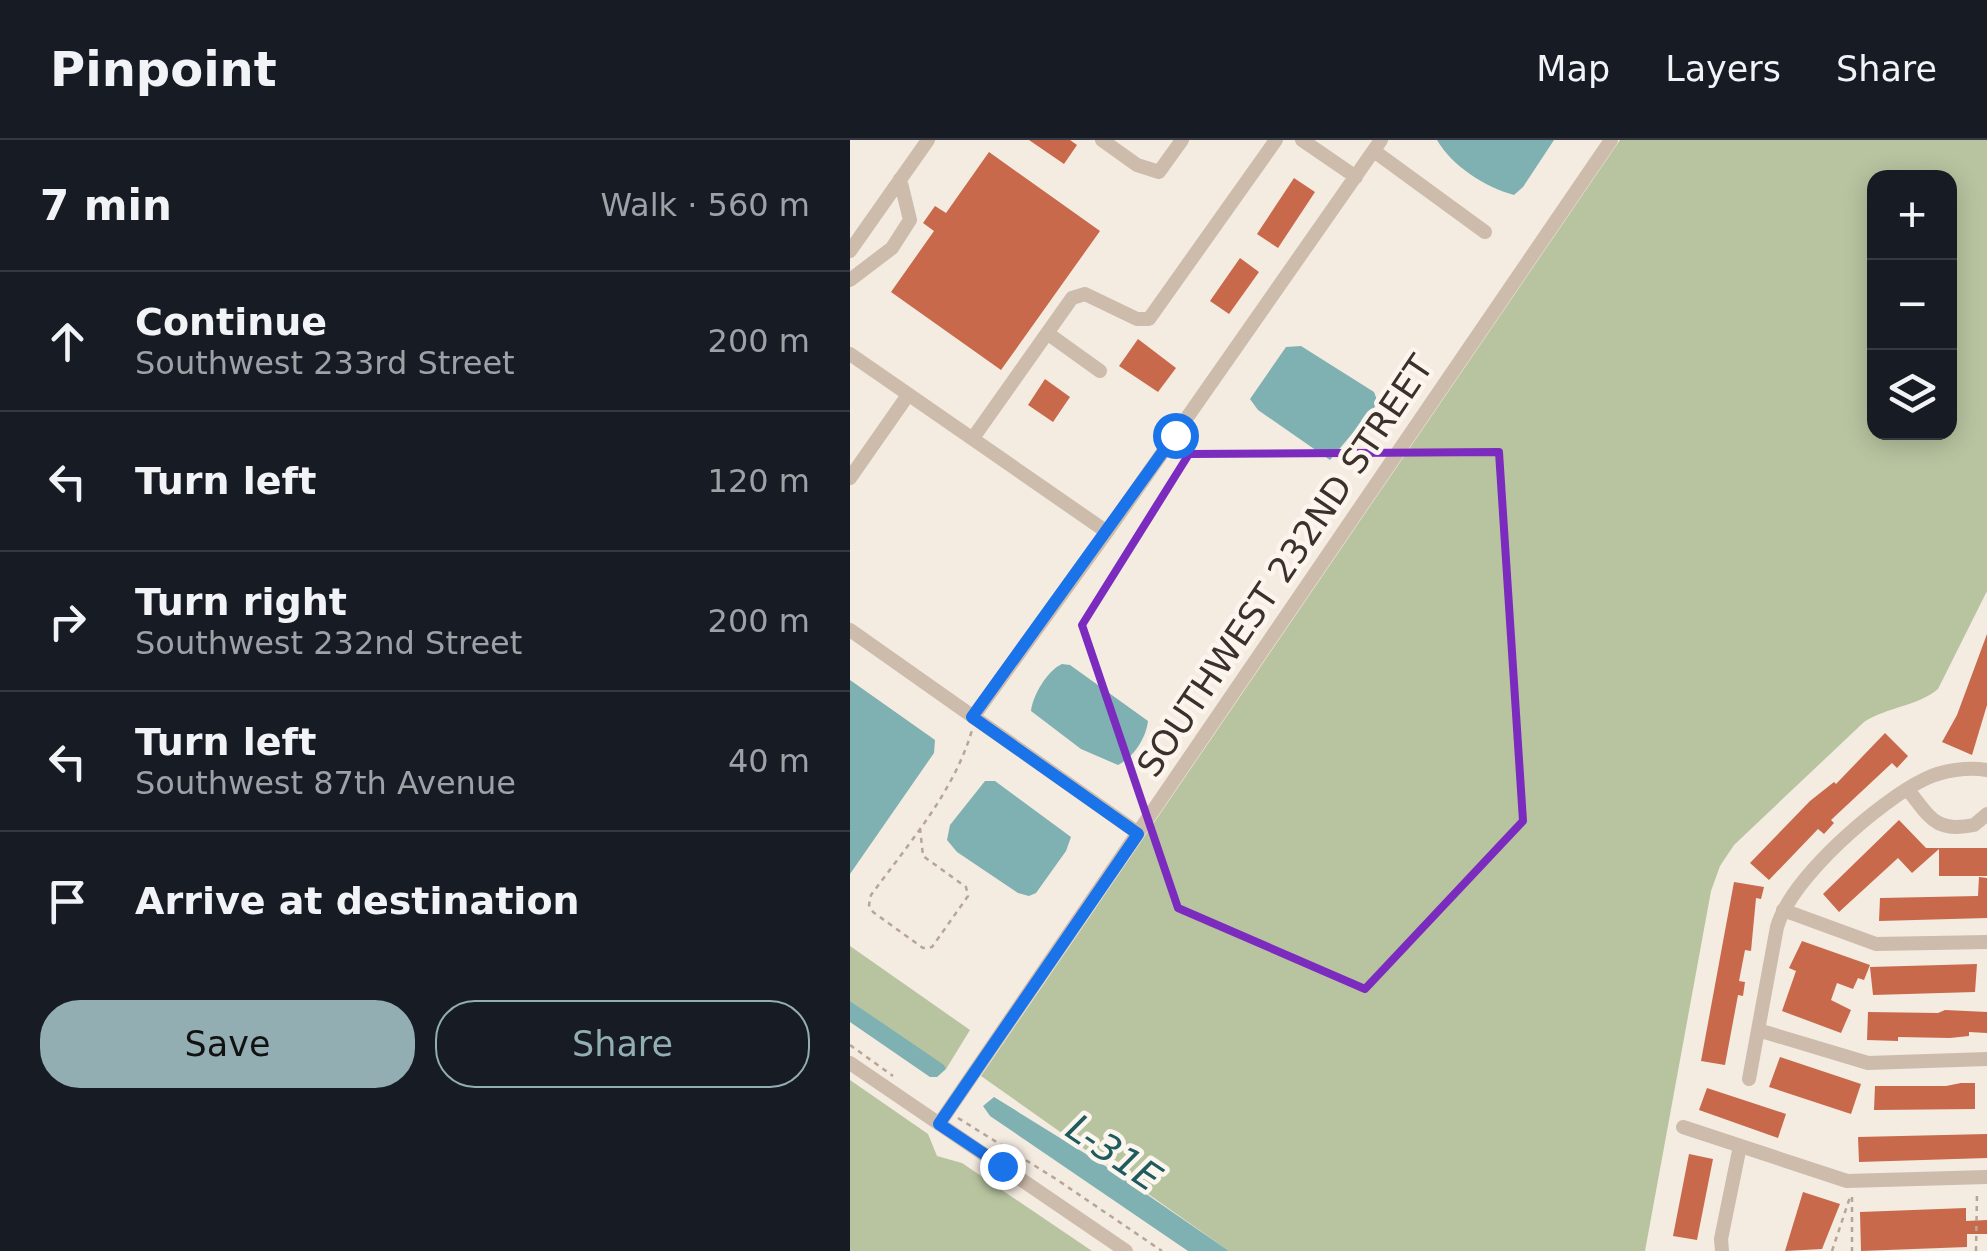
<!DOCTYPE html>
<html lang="en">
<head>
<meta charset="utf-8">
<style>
	:root { --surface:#171b24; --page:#20242c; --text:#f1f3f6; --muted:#9ea1a6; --line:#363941; --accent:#92aeb2 }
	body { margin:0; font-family:"DejaVu Sans",sans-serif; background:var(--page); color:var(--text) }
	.controls { position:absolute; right:30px; top:30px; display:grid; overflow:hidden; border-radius:20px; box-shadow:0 5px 25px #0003 }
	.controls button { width:90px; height:90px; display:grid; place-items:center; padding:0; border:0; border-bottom:2px solid var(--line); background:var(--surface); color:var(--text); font:50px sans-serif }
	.stop { position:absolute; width:30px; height:30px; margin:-22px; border:8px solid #1a73e8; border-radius:50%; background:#fff }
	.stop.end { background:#1a73e8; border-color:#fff; box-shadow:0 2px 10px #0008 }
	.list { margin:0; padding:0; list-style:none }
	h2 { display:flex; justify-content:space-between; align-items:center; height:130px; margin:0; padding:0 40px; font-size:42px }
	h2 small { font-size:32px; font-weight:400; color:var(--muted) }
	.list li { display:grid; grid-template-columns:65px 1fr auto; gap:30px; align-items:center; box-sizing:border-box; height:140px; padding:0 40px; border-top:2px solid var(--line) }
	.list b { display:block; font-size:38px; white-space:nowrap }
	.list p { margin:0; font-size:32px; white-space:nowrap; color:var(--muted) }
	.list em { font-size:32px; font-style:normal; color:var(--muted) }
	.actions { display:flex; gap:20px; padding:30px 40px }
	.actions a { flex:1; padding:22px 0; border:2px solid var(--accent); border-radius:40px; text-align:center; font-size:35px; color:var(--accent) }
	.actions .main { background:var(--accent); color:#111 }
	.icon { flex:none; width:55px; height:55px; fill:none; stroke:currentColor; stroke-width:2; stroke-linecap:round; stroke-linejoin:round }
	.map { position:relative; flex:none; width:1137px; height:1111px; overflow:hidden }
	header { display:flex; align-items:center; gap:60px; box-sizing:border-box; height:140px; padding:0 50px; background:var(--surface); border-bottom:2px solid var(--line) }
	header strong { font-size:48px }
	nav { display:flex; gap:55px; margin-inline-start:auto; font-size:35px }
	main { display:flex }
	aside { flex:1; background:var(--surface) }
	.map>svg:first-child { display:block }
	.green { fill:#b8c4a0; fill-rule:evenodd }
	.water { fill:#7fb0b2 }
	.building { fill:#c8694b }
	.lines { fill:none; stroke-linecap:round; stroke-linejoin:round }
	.path { stroke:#b9a596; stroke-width:2.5; stroke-dasharray:5 5; stroke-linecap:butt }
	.minor { stroke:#cdbbac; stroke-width:14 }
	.route { stroke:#1a73e8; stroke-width:12 }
	.marked { fill:none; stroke:#7b2cbf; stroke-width:8; stroke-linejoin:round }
	.labels { text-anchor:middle; stroke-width:9; stroke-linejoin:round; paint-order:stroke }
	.street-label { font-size:35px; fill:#3b302b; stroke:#fbf5ee }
	.water-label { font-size:38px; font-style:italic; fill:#1f5a5e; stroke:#fbf5ee }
</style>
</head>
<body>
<header>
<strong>Pinpoint</strong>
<nav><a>Map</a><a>Layers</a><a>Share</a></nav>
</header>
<main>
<aside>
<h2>7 min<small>Walk · 560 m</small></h2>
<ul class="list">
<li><svg class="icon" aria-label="ahead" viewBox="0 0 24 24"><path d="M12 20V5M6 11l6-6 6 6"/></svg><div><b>Continue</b><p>Southwest 233rd Street</p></div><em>200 m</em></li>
<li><svg class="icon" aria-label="left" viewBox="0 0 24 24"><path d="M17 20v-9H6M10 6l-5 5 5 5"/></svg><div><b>Turn left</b></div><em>120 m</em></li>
<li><svg class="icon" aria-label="right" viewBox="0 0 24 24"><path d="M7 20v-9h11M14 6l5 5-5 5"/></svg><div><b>Turn right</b><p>Southwest 232nd Street</p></div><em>200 m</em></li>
<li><svg class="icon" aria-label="left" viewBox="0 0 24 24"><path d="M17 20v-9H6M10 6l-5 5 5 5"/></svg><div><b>Turn left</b><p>Southwest 87th Avenue</p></div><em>40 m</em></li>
<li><svg class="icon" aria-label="arrive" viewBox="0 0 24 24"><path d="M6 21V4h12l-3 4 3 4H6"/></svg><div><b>Arrive at destination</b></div></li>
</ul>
<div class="actions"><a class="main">Save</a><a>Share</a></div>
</aside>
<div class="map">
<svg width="1137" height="1111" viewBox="0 0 1137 1111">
	<rect width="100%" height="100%" fill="#f4ebe1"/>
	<!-- green -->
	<path class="green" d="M770,0H1137V451L1088,549C1068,566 1037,567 1014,582L884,705L870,726L861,751L795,1111H379L131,936ZM1024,38H1100V292H1024Z
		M0,806L120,890L96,929L0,861Z
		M0,940L78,994L87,1016L112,1023L242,1111H0Z"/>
	<!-- water -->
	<path class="water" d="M587,0H704L673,47L664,55C635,47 602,26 587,0Z
		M451,206L524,252L528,263L480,320L408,270L400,259L436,207Z
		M212,524L220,525L298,581C296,598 284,617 268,625L231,609L181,571C183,555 197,531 212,524Z
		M0,540L85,600L84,613L0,734Z
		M135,641H145L221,697L216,711L186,753L179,756L168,753L107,712L97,700L100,685Z
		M0,861L94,925L96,929L87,937H80L0,882Z
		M144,957L257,1027L379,1111H338L140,976L133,966Z"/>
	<!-- building -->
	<path class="building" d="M179,0H220L227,5L214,24Z
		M139,12L250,91L151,230L41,152L84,91L73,83L85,66L96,73Z
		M444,38L465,52L428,108L407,94Z
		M390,118L409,132L379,174L360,161Z
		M288,199L326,228L308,252L269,226Z
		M195,239L220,257L203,282L178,265Z
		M1137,494V565L1122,615L1092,602L1107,575Z
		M1035,593L1058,616L1047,628L1042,623L981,680L984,683L974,694L968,689L919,740L900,723L960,661L984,642L986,644Z
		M1049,680L1076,708H1137V736H1089V709L1062,733L1048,718L989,772L973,754Z
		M1129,737L1137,738V778L1029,781L1030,758L1128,756Z
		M884,742L914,747L911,759L906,758L901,811L895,810L889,841L895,842L893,856L888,855L875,925L851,921Z
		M952,801L1020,825L1014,840L1008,838L1003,849L987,843L981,860L1001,870L991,893L932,871L946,831L939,828Z
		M1127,824L1125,852L1023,855L1020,827Z
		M1095,870L1137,872V893L1119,892V896L1100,898L1048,897V901L1017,900L1018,872L1088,873Z
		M930,917L1011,944L1001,974L919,947Z
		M1111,943H1125V969L1024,970L1025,946H1096Z
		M857,948L936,974L928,998L849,970Z
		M1137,994V1018L1009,1022L1008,997Z
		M839,1014L863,1019L847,1100L823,1096Z
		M953,1052L990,1064L972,1109L935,1111Z
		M1116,1068V1081L1137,1080V1094H1117V1107L1011,1111L1010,1072Z"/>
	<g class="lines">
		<!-- path -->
		<path class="path" d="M70,688L73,716L116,747L118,756L82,807L73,808L23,772L19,765L21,755C59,703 104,652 122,590
			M0,905L43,936
			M108,978L206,1039L312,1111
			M1002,1057V1111
			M982,1111L1000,1057
			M1126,1111L1127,1054"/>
		<!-- minor -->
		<path class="minor" d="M252,0L287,25L309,32L332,0
			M452,0L506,37
			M524,11L635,92
			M0,111L78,0
			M0,140L42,108L60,80L50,39
			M197,193L250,231
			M0,214L257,392
			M123,298L222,158L235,154L287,179H299L426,0
			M0,338L58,255
			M0,490L288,693
			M123,577L257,392L531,0
			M1058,650C1080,677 1085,693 1124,685L1137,674
			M933,770L1026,804L1137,802
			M908,890L1018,923L1137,919
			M0,923L276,1111
			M899,939L927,787C941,738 1029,661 1075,639C1093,630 1118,627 1137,630
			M89,984L761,0
			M833,987L997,1041L1137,1037
			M872,1111L871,1099L890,1006"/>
	</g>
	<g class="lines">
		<!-- route -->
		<path class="route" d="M152,1026L89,984L288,694L122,577L325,295"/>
	</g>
	<!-- marked area -->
	<path class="marked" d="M649,312L673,681L515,849L328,768L232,485L339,314Z"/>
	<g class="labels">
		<!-- street labels -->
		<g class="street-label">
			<text transform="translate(435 426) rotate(-56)" y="12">SOUTHWEST 232ND STREET</text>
		</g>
		<!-- water labels -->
		<g class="water-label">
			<text transform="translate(264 1013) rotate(34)" y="13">L-31E</text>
		</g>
	</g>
</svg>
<div class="controls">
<button>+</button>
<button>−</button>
<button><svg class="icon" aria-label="layers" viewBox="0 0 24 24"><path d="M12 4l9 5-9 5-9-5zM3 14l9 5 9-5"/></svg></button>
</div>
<div class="stop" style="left:325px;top:295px"></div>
<div class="stop end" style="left:152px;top:1026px"></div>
</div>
</main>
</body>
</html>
